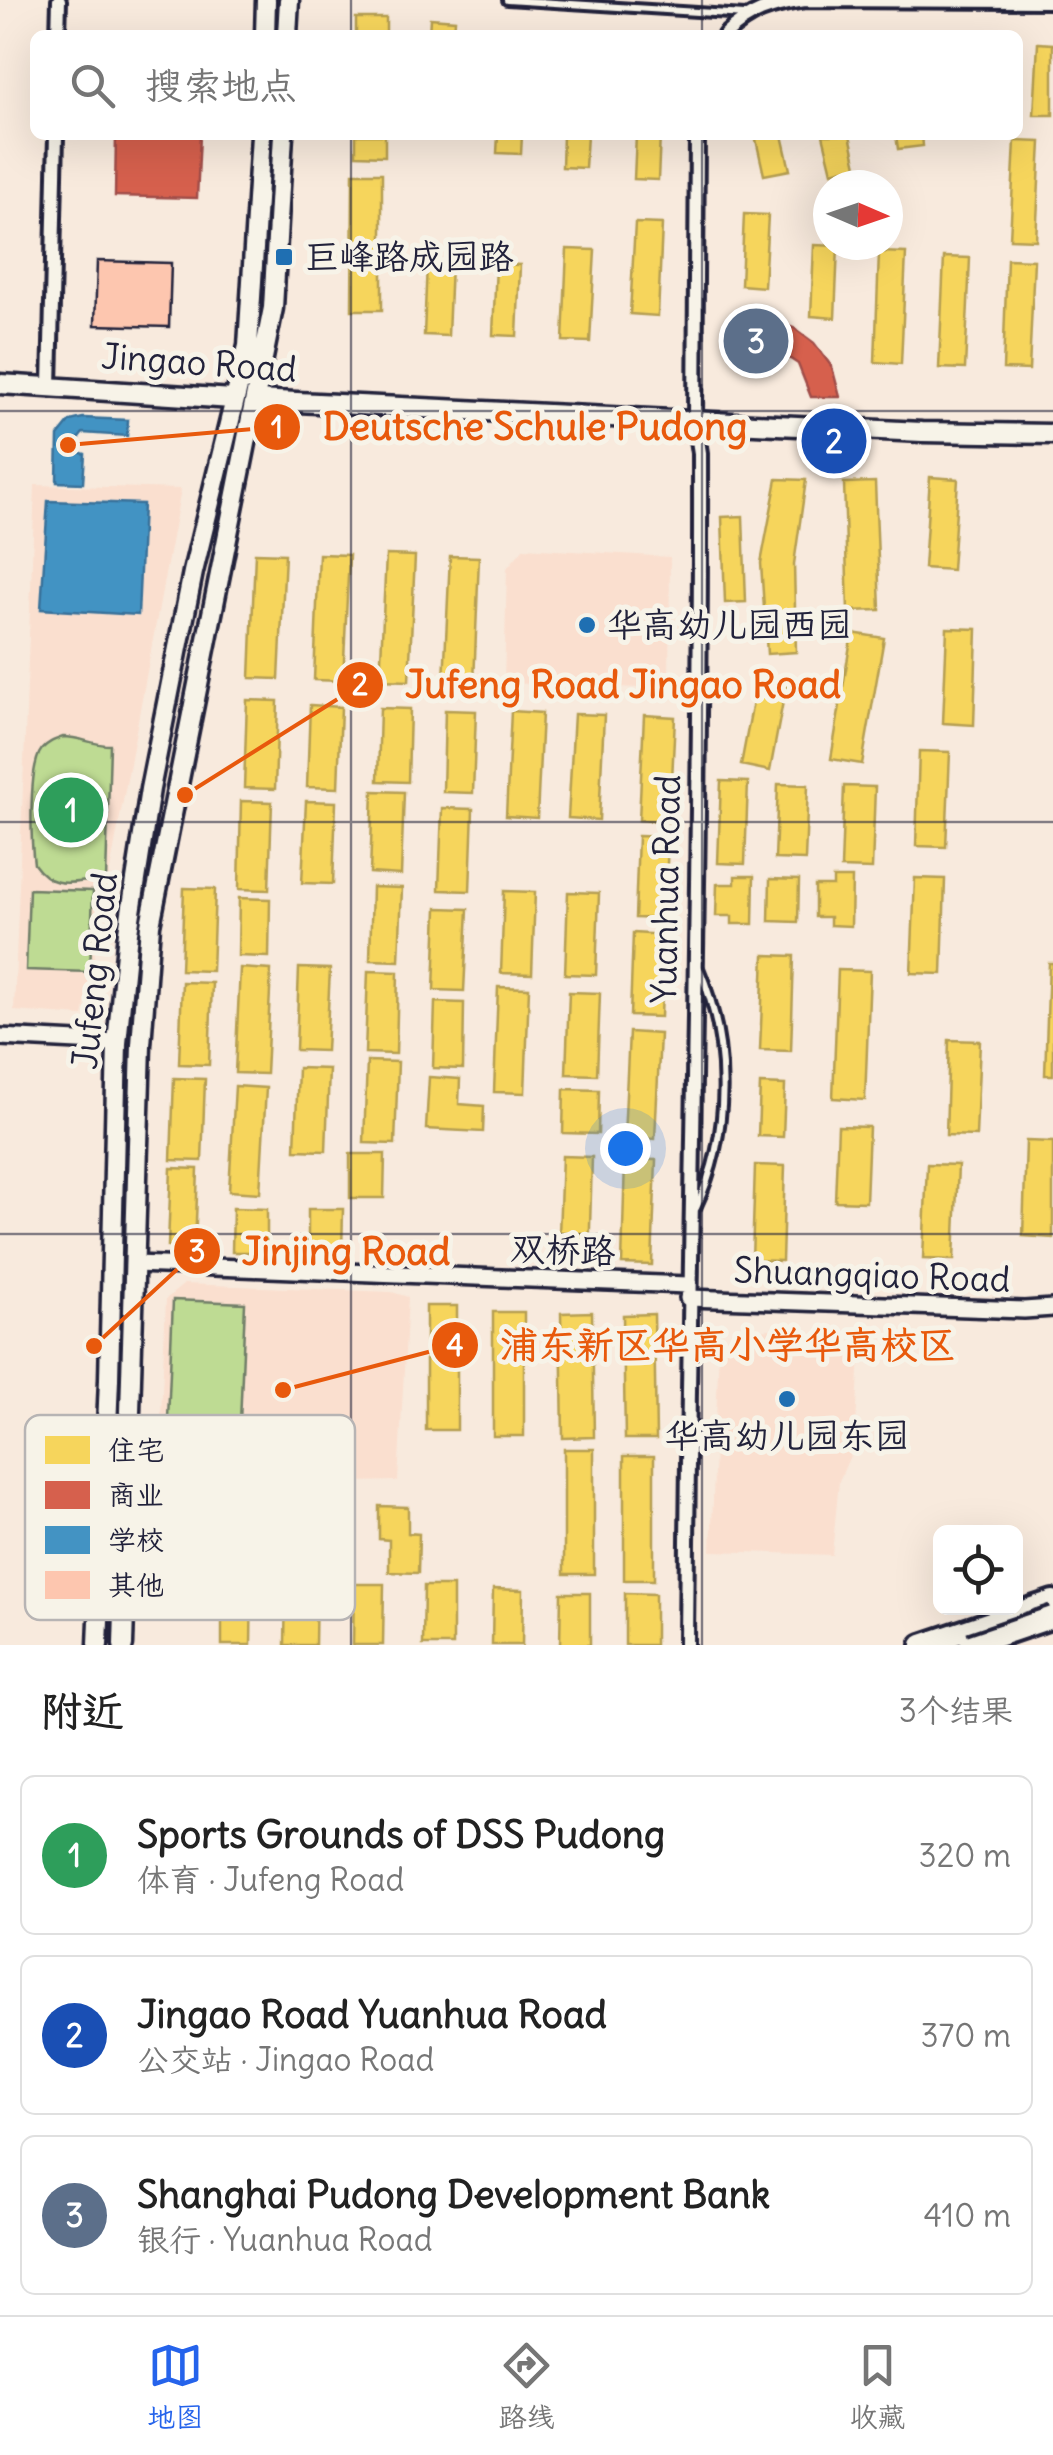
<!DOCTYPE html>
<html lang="zh">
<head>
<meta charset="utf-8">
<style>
	:root { --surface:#fff; --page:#f6f6f6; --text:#222; --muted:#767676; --line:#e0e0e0; --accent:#2563eb }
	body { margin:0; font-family:Delius,"LXGW WenKai TC",sans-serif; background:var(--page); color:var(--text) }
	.controls { position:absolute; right:30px; bottom:30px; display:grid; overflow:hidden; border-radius:15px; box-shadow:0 10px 40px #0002 }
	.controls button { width:90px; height:90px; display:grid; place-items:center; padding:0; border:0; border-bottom:2px solid var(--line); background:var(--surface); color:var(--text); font:50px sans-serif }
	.compass { position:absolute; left:813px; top:170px; width:90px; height:90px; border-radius:50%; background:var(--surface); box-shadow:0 10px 40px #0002; rotate:92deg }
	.you { position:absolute; left:625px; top:1148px; width:35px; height:35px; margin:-25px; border:8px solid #fff; border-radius:50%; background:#1a73e8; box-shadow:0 0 0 15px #1a73e833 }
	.badge { display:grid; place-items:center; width:65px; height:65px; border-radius:50%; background:var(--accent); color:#fff; font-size:32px; font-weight:700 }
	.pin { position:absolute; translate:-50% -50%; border:5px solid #fff; box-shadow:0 2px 10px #0006 }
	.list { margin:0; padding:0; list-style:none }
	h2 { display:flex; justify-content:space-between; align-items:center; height:130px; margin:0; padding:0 40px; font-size:42px }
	h2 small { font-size:32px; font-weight:400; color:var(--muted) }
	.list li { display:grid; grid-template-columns:65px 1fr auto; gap:30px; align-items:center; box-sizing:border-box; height:160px; margin:0 20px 20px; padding:0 20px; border:2px solid var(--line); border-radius:15px }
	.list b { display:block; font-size:38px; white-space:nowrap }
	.list p { margin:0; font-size:32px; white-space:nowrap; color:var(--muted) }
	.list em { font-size:32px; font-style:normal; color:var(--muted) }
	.icon { flex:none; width:55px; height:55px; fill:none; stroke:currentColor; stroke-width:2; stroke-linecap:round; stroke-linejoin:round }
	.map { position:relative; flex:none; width:1053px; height:1645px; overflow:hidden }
	.search { position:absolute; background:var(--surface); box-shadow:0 10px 40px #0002; left:30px; right:30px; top:30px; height:110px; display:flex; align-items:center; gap:25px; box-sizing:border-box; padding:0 35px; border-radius:15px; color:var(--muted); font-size:38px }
	.sheet { height:670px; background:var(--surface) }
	nav { display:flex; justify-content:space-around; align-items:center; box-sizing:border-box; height:140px; border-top:2px solid var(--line); background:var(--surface); font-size:28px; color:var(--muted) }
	nav a { display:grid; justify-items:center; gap:5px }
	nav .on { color:var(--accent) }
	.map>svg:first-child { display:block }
	.built { fill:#fadfcf }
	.green { fill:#bedb93; stroke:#707e67; stroke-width:2.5 }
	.homes { fill:#f6d55c; stroke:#b69f52; stroke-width:2.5 }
	.shops { fill:#d6604d; stroke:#a04d48; stroke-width:2.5 }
	.schools { fill:#4393c3; stroke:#39719a; stroke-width:2.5 }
	.building { fill:#fdc6af; stroke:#22223b; stroke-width:2.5 }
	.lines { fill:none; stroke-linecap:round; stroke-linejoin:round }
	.service-casing { stroke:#22223b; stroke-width:14 }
	.minor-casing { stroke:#22223b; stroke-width:20 }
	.tertiary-casing { stroke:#22223b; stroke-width:22 }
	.secondary-casing { stroke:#22223b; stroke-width:25 }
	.primary-casing { stroke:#22223b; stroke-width:28 }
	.service { stroke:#f7f3e8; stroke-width:6 }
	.minor { stroke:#f7f3e8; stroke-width:12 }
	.tertiary { stroke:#f7f3e8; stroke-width:15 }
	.secondary { stroke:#f7f3e8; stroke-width:18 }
	.primary { stroke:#f7f3e8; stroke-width:20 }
	.primary-bridge-casing { stroke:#22223b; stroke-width:28; stroke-linecap:butt }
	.primary-bridge { stroke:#f7f3e8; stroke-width:20 }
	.grid { fill:none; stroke:#22223b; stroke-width:2.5; stroke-opacity:0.55 }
	.poi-dot { fill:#1f6fb2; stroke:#f7f3e8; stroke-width:4 }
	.labels { text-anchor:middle; stroke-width:10; stroke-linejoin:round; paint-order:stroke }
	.poi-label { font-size:35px; fill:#22223b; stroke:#f7f3e8; text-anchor:start }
	.street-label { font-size:35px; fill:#22223b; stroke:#f7f3e8 }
	.key { fill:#f7f3e8; stroke:#b7b4b4; stroke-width:2.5 }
	.key-label { font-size:28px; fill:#22223b }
	.leader { fill:none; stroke:#e8590c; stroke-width:4 }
	.callout-dot { fill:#e8590c; stroke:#f7f3e8; stroke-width:4 }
	.mark-label { font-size:30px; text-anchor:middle; font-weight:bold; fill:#fff }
	.callout-label { font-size:38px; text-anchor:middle; font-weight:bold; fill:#e8590c; stroke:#f7f3e8; stroke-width:10; stroke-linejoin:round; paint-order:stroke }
</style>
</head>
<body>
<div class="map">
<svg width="1053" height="1645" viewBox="0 0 1053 1645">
	<rect width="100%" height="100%" fill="#f8eadd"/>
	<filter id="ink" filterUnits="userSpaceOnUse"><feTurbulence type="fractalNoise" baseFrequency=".01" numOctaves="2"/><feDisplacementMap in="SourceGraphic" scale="20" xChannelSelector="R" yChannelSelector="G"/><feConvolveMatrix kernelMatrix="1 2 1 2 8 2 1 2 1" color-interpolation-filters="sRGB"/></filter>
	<g filter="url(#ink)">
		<!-- built -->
		<path class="built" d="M35,485L181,489L83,1016L14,1011Z
			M524,548L670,557L669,689L504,683L507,568Z
			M184,1284L392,1292L408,1297L398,1481L158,1486L166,1299Z
			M770,1329L795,1337L816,1349L860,1354L855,1444L839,1481L832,1555L711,1551L719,1344L738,1332Z"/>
		<!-- green -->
		<path class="green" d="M63,737C81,737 93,745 110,745L106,880C76,879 55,894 34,864C31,841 28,766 42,749C48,742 55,740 63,737Z
			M29,889L93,891L90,972L26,970Z
			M173,1300L245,1303L238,1470L166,1467Z"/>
		<!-- homes -->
		<path class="homes" d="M356,18H386V35H356Z
			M430,18L455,20L454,35H429Z
			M1038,43L1053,44V115H1034Z
			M356,135H385V156L356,155Z
			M498,135H522L521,154L497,153Z
			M563,135H587L585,168L562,167Z
			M636,135H660L658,180L634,179Z
			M755,135H782L790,170L764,175Z
			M823,135H850L857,166L832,172Z
			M896,135H922L923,146L898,149Z
			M1015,141L1041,142L1036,240L1010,239Z
			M353,173H382V310H352Z
			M744,214L768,215L764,287L741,285Z
			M635,223L662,224L658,316L630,314Z
			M814,245L838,246L835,318L811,316Z
			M567,249L595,250L590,342L563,341Z
			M879,252L906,253L901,364L875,362Z
			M944,257L970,258L965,369L939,368Z
			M1007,259L1034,260L1029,370L1003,369Z
			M427,263L451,264L448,336L424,335Z
			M496,264L520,265L517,336L493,335Z
			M930,477L958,479L952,570L924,568Z
			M777,479L806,480L794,564L796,652L767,654L761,563Z
			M875,482L880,610L848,611L844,483Z
			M743,516L746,602L725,603L722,517Z
			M255,553L285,554L279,679L250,678Z
			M319,554L349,555L343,681L314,680Z
			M386,555L415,556L409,681L380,680Z
			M450,556L479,557L474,683L444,681Z
			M947,628L977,629L974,725L943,723Z
			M852,633L884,638L862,764L831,759Z
			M758,675L787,680L770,771L741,765Z
			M247,700L278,701L275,789L244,788Z
			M310,705L341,707L338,788L307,787Z
			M380,708L410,709L408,782L378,781Z
			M445,710L476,711L473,793L443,792Z
			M511,711L542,713L537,818L506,816Z
			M574,714L604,715L599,820L568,818Z
			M644,715L675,717L670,822L639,820Z
			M919,751L950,752L946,847L916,846Z
			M721,781L748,782L745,864L718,863Z
			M778,784L808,785L805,860L775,859Z
			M844,786L875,787L872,869L841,868Z
			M373,791L404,792L401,875L370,873Z
			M241,801L272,802L269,890L239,889Z
			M306,801L336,802L333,884L302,883Z
			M442,808L473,809L470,891L439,890Z
			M638,836L668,837L665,919L635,918Z
			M735,876H754L753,924H732V916H716L717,884H735Z
			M833,878H852L851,926L830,925V917H815V886H833Z
			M915,878L945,879L942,974L911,973Z
			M770,879L799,880L798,922L769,921Z
			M372,887L402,888L399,961L370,960Z
			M184,888L215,889L212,971L181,970Z
			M504,891L535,892L532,974L501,973Z
			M568,892L599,893L596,975L565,974Z
			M239,898L270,899L269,957L238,956Z
			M437,908L468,909L464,991L434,990Z
			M633,933L664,935L661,1017L630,1016Z
			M764,955L794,956L791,1051L760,1050Z
			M1049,963H1053V1075H1045Z
			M240,968L271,970L266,1074L235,1073Z
			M299,968L330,969L326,1051L296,1050Z
			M838,970L870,971L865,1100L833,1098Z
			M368,971L398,972L396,1054L365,1053Z
			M182,982L212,983L209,1065L179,1064Z
			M498,987L529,988L525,1093L494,1092Z
			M569,992L600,993L597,1075L566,1074Z
			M435,1002L464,1003L463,1069L433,1068Z
			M629,1032L660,1034L655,1139L624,1137Z
			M949,1040L980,1041L976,1136L946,1135Z
			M367,1061L398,1062L395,1144L364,1143Z
			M298,1068L329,1069L326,1151L295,1150Z
			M429,1077L460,1079L459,1104L484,1106L483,1132L426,1129Z
			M174,1078L205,1079L202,1161L171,1160Z
			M760,1084L785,1085L783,1137L758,1136Z
			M235,1086L266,1088L260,1193L229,1191Z
			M564,1089L599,1090L598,1134L563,1133Z
			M838,1126L869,1127L866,1202L835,1201Z
			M1026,1141L1053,1142V1238L1023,1236Z
			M350,1154H385L384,1198H350Z
			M562,1156L592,1157L589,1262L558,1261Z
			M625,1159L656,1160L652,1265L622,1264Z
			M927,1164L958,1165L954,1260L923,1259Z
			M755,1165L785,1166L782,1261L752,1260Z
			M171,1168L198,1169L195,1247L168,1246Z
			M233,1208L267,1209V1252H232Z
			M308,1209H343L342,1253H308Z
			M426,1306H457V1430H426Z
			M493,1312H524V1436H493Z
			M592,1312L594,1437L563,1438L561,1313Z
			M654,1314L656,1439H625L623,1315Z
			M564,1449H594V1574H564Z
			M624,1456H654V1580H624Z
			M379,1506L408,1507V1533L419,1534L418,1573L389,1572V1540L379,1539Z
			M222,1579H252L251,1645H222Z
			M286,1582H316L315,1645H285Z
			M354,1584H384L383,1645H353Z
			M424,1586H453V1645H423Z
			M493,1589L523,1590L522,1645H492Z
			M561,1593H590V1645H560Z
			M625,1593L655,1594V1645H625Z"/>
		<!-- shops -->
		<path class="shops" d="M116,135H200L197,198L115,196Z
			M732,318L770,320L794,328L814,343L832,367L840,397H811L798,364L780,352L731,347Z"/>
		<!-- schools -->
		<path class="schools" d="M83,418L128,420L127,436L83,433L79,438L78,452L85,454L83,483L57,482L58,436L70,421Z
			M48,501L143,504L138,615L41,609Z"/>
		<!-- building -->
		<path class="building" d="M97,261L171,263L169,327L95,325Z"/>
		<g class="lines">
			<!-- service casing -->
			<g class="service-casing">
				<path id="service" d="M507,0L745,15
					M696,1208C731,1135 731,1043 699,968"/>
			</g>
			<!-- minor casing -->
			<g class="minor-casing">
				<path id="minor" d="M58,35L59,0
					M725,35C749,12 771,5 805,0L1053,1
					M50,386L56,135
					M686,1645C689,1248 701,850 700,453L695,421L697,135"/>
			</g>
			<!-- tertiary casing -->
			<g class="tertiary-casing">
				<path id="tertiary" d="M0,1037L117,1043
					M135,1264L688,1285
					M688,1298L1024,1310L1053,1308"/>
			</g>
			<!-- secondary casing -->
			<g class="secondary-casing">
				<path id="secondary" d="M265,35L266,0
					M287,35L289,0
					M0,384L233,399
					M255,400L922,432L1053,434
					M98,1645L109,1379L117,1043L128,932L150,789L193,572L248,346L261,135
					M123,1645L141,1045L150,925L273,308L283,135"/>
			</g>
			<!-- primary casing -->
			<g class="primary-casing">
				<path id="primary" d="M922,1645L1053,1601"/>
			</g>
			<!-- service -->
			<use href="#service" class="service"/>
			<!-- minor -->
			<use href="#minor" class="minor"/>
			<!-- tertiary -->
			<use href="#tertiary" class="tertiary"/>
			<!-- secondary -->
			<use href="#secondary" class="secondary"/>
			<!-- primary -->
			<use href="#primary" class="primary"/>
			<!-- primary-bridge casing -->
			<g class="primary-bridge-casing">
				<path id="primary-bridge" d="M971,1645L1053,1617"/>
			</g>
			<!-- primary-bridge -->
			<use href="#primary-bridge" class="primary-bridge"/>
		</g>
	</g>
	<!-- grid -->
	<path class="grid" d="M351,0V35M702,0V35M351,135V1645M702,135V1645M0,411H1053M0,822H1053M0,1234H1053"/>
	<!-- markers -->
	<g class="poi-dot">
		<rect x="274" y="247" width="20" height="20" rx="5"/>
		<circle cx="587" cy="625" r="10"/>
		<circle cx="787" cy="1399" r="10"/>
	</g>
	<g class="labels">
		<!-- poi labels -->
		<g class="poi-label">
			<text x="304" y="269">巨峰路成园路</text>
			<text x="607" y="637">华高幼儿园西园</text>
			<text x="787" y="1448" text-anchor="middle">华高幼儿园东园</text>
		</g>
		<!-- street labels -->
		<g class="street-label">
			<text transform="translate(199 363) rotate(4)" y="12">Jingao Road</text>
			<text transform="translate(666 889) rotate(-89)" y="12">Yuanhua Road</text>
			<text transform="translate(95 971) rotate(-84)" y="12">Jufeng Road</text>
			<text transform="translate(563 1250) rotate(2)" y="12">双桥路</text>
			<text transform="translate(872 1275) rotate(2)" y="12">Shuangqiao Road</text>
		</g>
	</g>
	<!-- legend -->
	<rect x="25" y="1415" width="330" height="205" rx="15" class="key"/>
	<rect x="45" y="1436" width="45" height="28" fill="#f6d55c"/>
	<rect x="45" y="1481" width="45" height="28" fill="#d6604d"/>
	<rect x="45" y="1526" width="45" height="28" fill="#4393c3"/>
	<rect x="45" y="1571" width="45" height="28" fill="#fdc6af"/>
	<g class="key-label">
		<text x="108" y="1460">住宅</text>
		<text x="108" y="1505">商业</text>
		<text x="108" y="1550">学校</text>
		<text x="108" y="1595">其他</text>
	</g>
	<!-- callouts -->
	<path class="leader" d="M68 445L277 427M185 795L360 685M94 1346L197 1251M283 1390L455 1345"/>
	<g class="callout-dot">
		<circle cx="68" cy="445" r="10"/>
		<circle cx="185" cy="795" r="10"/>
		<circle cx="94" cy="1346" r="10"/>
		<circle cx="283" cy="1390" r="10"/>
		<circle cx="277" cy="427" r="25"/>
		<circle cx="360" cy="685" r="25"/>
		<circle cx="197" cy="1251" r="25"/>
		<circle cx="455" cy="1345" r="25"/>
	</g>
	<g class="mark-label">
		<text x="277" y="438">1</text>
		<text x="360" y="695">2</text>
		<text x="197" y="1262">3</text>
		<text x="455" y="1356">4</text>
	</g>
	<g class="callout-label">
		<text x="535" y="440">Deutsche Schule Pudong</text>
		<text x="623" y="698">Jufeng Road Jingao Road</text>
		<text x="346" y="1265">Jinjing Road</text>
		<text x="728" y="1358">浦东新区华高小学华高校区</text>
	</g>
</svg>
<div class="controls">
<button><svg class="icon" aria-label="locate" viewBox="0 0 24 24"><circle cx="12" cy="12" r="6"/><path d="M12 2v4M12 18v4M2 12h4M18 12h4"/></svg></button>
</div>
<svg class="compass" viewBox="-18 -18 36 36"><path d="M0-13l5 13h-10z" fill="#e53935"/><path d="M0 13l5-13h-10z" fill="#767676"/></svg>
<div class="you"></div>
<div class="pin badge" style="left:71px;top:810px;background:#2e9e5b">1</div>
<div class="pin badge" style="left:834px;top:441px;background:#1a4fb4">2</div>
<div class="pin badge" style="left:756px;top:341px;background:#5c6f8a">3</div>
<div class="search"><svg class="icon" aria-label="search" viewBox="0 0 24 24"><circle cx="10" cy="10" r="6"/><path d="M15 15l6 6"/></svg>搜索地点</div>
</div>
<section class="sheet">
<h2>附近<small>3个结果</small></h2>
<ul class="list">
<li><span class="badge" style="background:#2e9e5b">1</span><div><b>Sports Grounds of DSS Pudong</b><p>体育 · Jufeng Road</p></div><em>320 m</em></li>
<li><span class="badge" style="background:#1a4fb4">2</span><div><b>Jingao Road Yuanhua Road</b><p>公交站 · Jingao Road</p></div><em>370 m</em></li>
<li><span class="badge" style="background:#5c6f8a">3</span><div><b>Shanghai Pudong Development Bank</b><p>银行 · Yuanhua Road</p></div><em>410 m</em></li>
</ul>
</section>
<nav>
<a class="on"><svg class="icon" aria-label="map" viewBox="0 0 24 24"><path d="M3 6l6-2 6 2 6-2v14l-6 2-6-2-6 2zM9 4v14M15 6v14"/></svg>地图</a>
<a><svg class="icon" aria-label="directions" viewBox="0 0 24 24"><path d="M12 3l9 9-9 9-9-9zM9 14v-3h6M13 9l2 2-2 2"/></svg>路线</a>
<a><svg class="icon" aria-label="saved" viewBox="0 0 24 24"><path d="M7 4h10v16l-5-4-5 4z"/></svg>收藏</a>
</nav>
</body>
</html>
